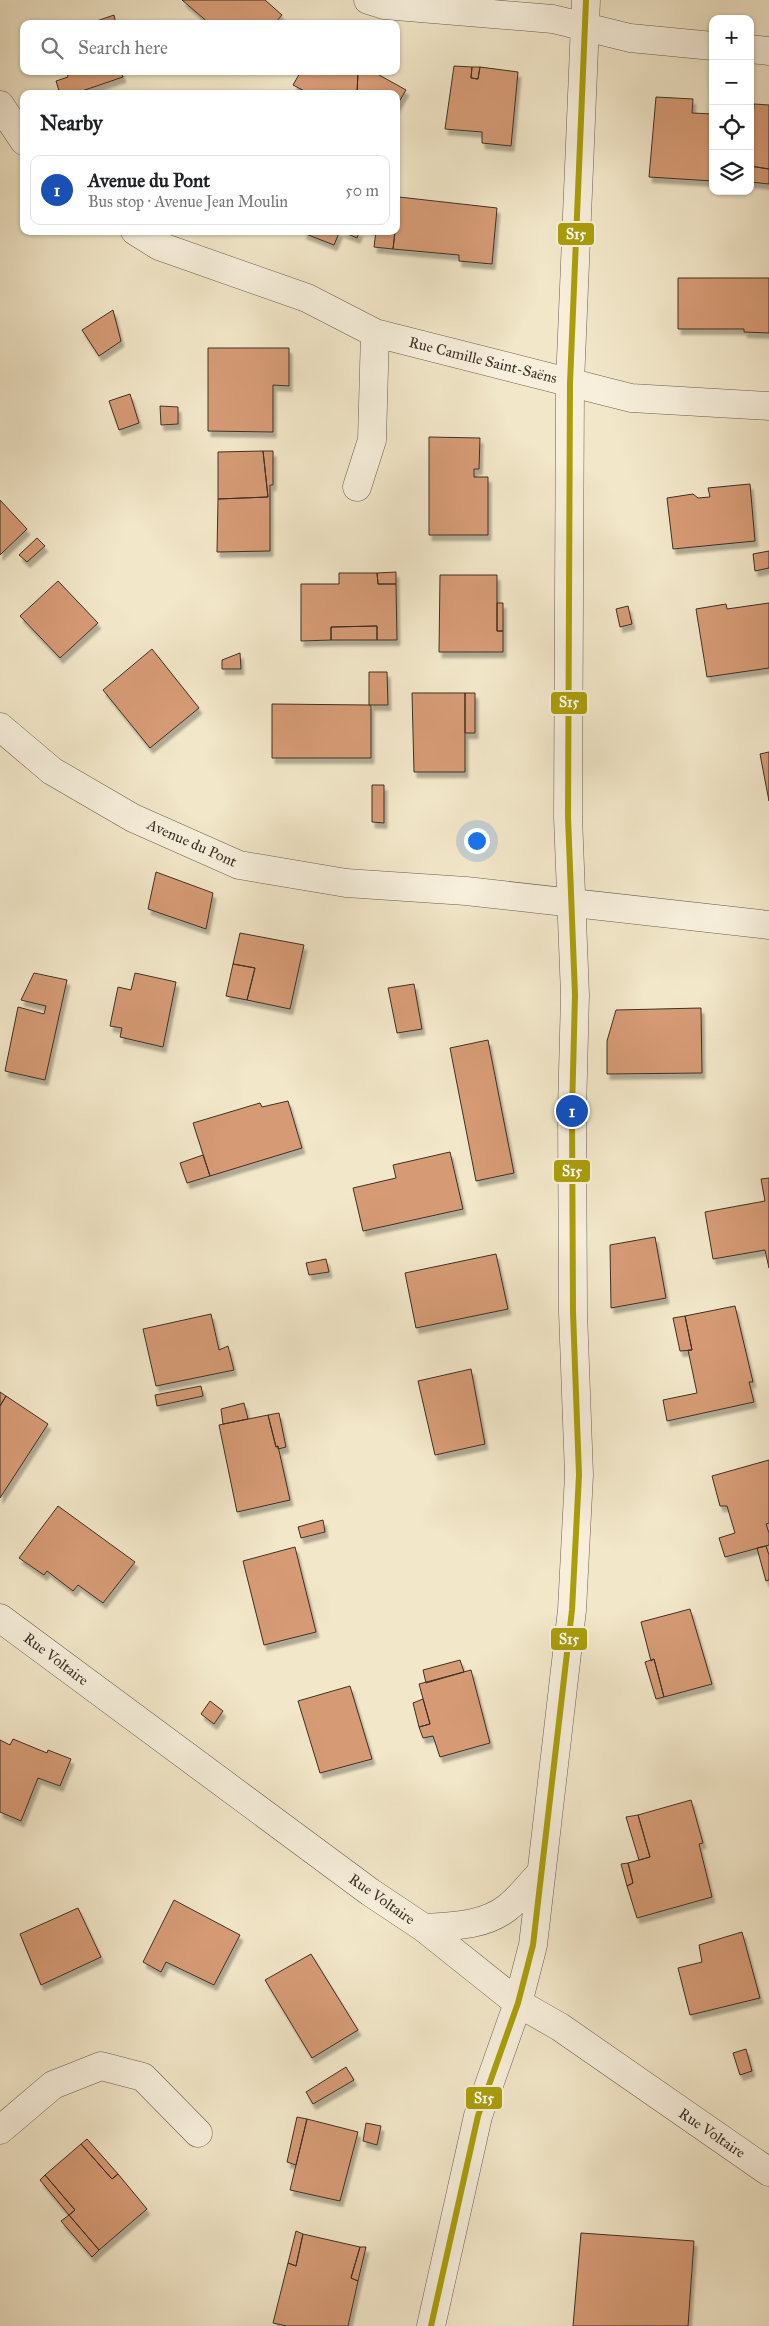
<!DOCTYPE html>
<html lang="en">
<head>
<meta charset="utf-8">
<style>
	:root { --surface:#fff; --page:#f6f6f6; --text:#202124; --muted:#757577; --line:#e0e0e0; --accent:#8f2418 }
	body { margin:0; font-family:"IM FELL Great Primer",serif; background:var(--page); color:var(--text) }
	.controls { position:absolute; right:15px; top:15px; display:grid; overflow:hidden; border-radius:10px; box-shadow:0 1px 4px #0004 }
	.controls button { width:45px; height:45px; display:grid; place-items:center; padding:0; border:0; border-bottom:1px solid var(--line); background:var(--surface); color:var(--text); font:25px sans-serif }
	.you { position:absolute; left:476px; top:840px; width:18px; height:18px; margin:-12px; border:4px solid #fff; border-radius:50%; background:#1a73e8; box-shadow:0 0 0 8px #1a73e833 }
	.badge { display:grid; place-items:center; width:32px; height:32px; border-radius:50%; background:var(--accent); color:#fff; font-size:16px; font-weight:700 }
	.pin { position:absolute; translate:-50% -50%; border:2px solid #fff; box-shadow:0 1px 5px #0006 }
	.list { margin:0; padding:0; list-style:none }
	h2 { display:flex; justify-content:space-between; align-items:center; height:65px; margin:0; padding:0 20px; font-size:21px }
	h2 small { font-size:16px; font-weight:400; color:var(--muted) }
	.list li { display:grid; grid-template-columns:32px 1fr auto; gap:15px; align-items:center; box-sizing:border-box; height:70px; margin:0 10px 10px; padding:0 10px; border:1px solid var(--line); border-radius:10px }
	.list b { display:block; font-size:19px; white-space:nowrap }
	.list p { margin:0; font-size:16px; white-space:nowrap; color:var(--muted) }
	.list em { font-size:16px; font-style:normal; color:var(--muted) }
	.icon { flex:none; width:28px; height:28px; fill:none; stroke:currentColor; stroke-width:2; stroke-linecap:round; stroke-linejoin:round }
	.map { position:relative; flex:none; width:769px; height:2326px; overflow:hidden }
	.search { position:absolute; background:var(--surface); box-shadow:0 1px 4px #0004; left:20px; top:20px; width:380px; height:55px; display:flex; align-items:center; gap:12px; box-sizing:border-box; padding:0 18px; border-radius:10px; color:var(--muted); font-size:19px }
	.panel { position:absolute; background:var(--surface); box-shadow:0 1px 4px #0004; left:20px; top:90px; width:380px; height:145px; border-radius:10px }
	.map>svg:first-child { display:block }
	.building { fill:#d69b75; stroke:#3c3026; filter:url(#shadow) }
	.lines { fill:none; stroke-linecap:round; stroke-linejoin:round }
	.minor-casing { stroke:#6a5e4f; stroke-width:29 }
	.tertiary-casing { stroke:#6a5e4f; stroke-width:29 }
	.minor { stroke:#f7efdc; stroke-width:28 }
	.tertiary { stroke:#f7efdc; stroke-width:28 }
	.bus-1-casing { stroke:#f7efdc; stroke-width:10 }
	.bus-1 { stroke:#aa9e0a; stroke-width:6 }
	.labels { text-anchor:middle; stroke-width:4.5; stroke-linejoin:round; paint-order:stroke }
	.street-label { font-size:15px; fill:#3c3026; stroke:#f7efdc }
	.line-badge { stroke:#f7efdc; stroke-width:2 }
	.badge-label { font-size:14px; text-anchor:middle; font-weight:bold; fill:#fff }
</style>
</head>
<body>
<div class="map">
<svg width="769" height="2326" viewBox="0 0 769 2326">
	<defs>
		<filter id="shadow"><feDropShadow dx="3" dy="5.5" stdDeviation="1" flood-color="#0004"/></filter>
	</defs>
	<rect width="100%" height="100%" fill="#f2e7c9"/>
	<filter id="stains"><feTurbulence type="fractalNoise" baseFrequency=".004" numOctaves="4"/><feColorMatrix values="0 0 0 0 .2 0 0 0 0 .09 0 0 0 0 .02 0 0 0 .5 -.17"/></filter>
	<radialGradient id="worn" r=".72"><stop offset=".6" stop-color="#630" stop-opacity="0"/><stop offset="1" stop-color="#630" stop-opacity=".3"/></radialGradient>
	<!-- building -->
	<path class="building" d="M182,0H265L282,15L274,24H210Z
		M114,15L116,24H88Z
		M454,66L472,67L471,78L478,79L480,67L518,72L511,146L482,143V132L445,129Z
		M472,67H480L478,79L471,78Z
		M66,71H121L123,77L73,94H60L56,81L68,77Z
		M301,71H358L357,94H310L293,85Z
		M358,71H372L406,90L396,107V94H357Z
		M656,97L693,99L692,113L713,114V181L649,177Z
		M754,104L769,105V169L750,166Z
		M750,166L769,169V184L750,182Z
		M399,197L497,208L492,264L459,261V255L393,249Z
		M304,231H340L334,245L303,233Z
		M340,231H360L357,238Z
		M376,231H395L393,249L374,247Z
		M678,278H769V333L744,332V329H678Z
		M113,310L121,341L99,356L82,330Z
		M208,348H289V386L273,385V432L208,431Z
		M130,394L139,423L119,430L109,401Z
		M160,406L178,407V424L161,425Z
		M429,437L480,438L479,469H474V477H488V535H429Z
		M263,451H273V485H270V551L217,552L218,499L268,497Z
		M263,451L268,497L218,499V452Z
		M750,484L755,541L673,549L667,498L693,494L698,498L710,497L708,488Z
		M0,500L27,529L0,555Z
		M37,538L45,546L27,562L19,555Z
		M769,551V568L755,571L753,554Z
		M396,572V584H378L377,573Z
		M339,573H377L378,584H396L397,640H377V626L331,627V640L301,641V584H339Z
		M440,575H497V631H503V652H439Z
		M58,581L98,623L60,658L20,616Z
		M497,603H503V631H497Z
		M769,603V668L707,677L696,609L726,604L727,609Z
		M628,606L632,624L620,627L616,609Z
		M377,626V640H331V627Z
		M152,649L199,708L150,748L103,690Z
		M240,653L241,669H222V660Z
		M369,672H387L388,705H369Z
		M412,693H465V772H414Z
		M465,693H475V733H465Z
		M272,704L369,705L371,706V758H272Z
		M769,752V801L760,754Z
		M372,785H384V823L372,822Z
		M156,872L213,893L206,929L148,909Z
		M240,933L304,945L290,1009L247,1000L255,968L233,964Z
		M233,964L255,968L247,1000L226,996Z
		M34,973L67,980L45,1080L5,1071L18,1007L44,1014L46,1006L21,1000Z
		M135,973L176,982L163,1047L120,1037L122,1028L110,1026L118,987L131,990Z
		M414,984L422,1029L397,1033L388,988Z
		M701,1008L702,1073L607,1074V1041L616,1010Z
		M488,1040L514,1173L476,1181L450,1048Z
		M288,1101L302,1148L210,1176L193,1123L260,1103L262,1107Z
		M450,1152L463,1209L363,1231L353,1188L396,1178L393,1165Z
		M203,1155L210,1176L187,1183L180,1163Z
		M769,1178V1268L765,1250L713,1259L705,1212L765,1201L761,1179Z
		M655,1237L666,1298L611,1308L610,1245Z
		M496,1254L508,1309L416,1328L405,1273Z
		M326,1259L329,1272L309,1275L306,1263Z
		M735,1306L753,1382H749L754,1402L667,1421L663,1400L697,1393L688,1350H692L685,1316Z
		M211,1314L219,1350L228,1346L234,1370L156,1386L143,1329Z
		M685,1316L692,1350L680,1351L673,1318Z
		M471,1369L485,1444L435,1455L418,1381Z
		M201,1386L203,1396L157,1406L155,1395Z
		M0,1392L6,1396L0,1406Z
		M6,1396L48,1424L0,1498V1406Z
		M244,1403L248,1419L223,1424L221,1409Z
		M279,1413L286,1447L278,1449V1446L276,1447L268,1415Z
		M268,1415L276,1447L278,1446L290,1500L237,1512L219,1425Z
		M769,1460V1523L766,1524L769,1533V1545L725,1557L719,1538L735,1533L727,1506H720L712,1476Z
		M58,1506L135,1562L103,1603L78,1585L73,1591L47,1571L44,1575L19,1558Z
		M323,1520L325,1532L301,1538L298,1527Z
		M766,1546L769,1555V1580L766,1581L757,1548Z
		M295,1547L316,1632L264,1645L243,1561Z
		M690,1609L712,1684L664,1697L654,1659L651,1661L641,1622Z
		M654,1659L664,1697L656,1699L645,1662Z
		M460,1660L464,1672L426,1683L423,1670Z
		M471,1670L490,1743L440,1757L433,1736L423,1738L419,1727L430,1724L419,1684Z
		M350,1686L372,1759L320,1773L298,1701Z
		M423,1699L430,1724L419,1727L413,1703Z
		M210,1701L223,1711L214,1724L201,1714Z
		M13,1739L47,1753L48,1750L71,1759L60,1786L38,1778L21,1821L0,1812V1740L10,1745Z
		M691,1800L703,1843L699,1844L712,1897L637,1918L627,1886L633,1883L628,1863L650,1857L638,1815Z
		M638,1815L650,1857L639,1860L626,1817Z
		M628,1863L633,1883L627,1886L621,1864Z
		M174,1900L240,1935L214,1985L166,1962L161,1972L143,1962Z
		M78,1908L101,1957L41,1985L20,1934Z
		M742,1932L760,1998L690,2015L678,1968L702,1962L699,1945Z
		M311,1954L358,2030L312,2058L265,1980Z
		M746,2049L752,2071L740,2075L733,2053Z
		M346,2067L354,2080L313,2104L306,2092Z
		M297,2117L307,2119L296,2165L287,2162Z
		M307,2119L358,2132L340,2201L290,2190Z
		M366,2123L381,2126L377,2145L363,2141Z
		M87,2139L118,2174L112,2179L81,2144Z
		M81,2144L112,2179L118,2174L147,2209L99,2250L69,2215L75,2210L45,2175Z
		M45,2175L75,2210L69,2215L40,2180Z
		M69,2215L99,2250L92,2257L61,2221Z
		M296,2231L303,2234L296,2266L288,2263Z
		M581,2233L694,2241L688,2326H573Z
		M303,2234L360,2247L351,2278L358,2281L348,2326H287L273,2323L288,2263L296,2266Z
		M360,2247H366L358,2281L351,2278Z"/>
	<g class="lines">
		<!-- minor casing -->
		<g class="minor-casing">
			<path id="minor" d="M368,0L384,5L553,19L630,38L713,46
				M750,49L769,51
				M0,105L24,141
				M135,231L159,246L307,298L375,333L631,398L769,406
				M357,487L372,440L375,333
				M0,1618L370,1892L424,1928L518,2003L560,2027L769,2172
				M424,1928C452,1926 484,1926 507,1908C519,1899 529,1885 540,1874
				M0,2130L53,2085L101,2066L143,2077L198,2133
				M431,2326L478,2116L518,2003L533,1945L572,1610L579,1475L573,1312L572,1111L575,995L568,817L570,383L586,0"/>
		</g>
		<!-- tertiary casing -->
		<g class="tertiary-casing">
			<path id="tertiary" d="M0,727L52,771L133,818L239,865L346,883L466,891L769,925"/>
		</g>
		<!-- minor -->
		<use href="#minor" class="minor"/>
		<!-- tertiary -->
		<use href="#tertiary" class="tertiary"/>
		<!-- bus-1 casing -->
		<g class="bus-1-casing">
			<path id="bus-1" d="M431,2326L478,2116L518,2003L533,1945L572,1610L579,1475L573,1312L572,1111L575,995L568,817L570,383L586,0"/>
		</g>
		<!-- bus-1 -->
		<use href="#bus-1" class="bus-1"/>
	</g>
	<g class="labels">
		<!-- street labels -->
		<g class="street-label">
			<text transform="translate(483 360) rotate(14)" y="5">Rue Camille Saint-Saëns</text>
			<text transform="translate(192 843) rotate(24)" y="5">Avenue du Pont</text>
			<text transform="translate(56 1659) rotate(37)" y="5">Rue Voltaire</text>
			<text transform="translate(382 1899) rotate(35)" y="5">Rue Voltaire</text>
			<text transform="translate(712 2133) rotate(34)" y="5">Rue Voltaire</text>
		</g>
	</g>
	<g class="line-badge">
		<rect x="557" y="222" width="38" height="24" rx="5" fill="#aa9e0a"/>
		<rect x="550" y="691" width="38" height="24" rx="5" fill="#aa9e0a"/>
		<rect x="553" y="1159" width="38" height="24" rx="5" fill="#aa9e0a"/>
		<rect x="550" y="1627" width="38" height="24" rx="5" fill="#aa9e0a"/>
		<rect x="465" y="2086" width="38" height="24" rx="5" fill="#aa9e0a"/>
	</g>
	<g class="badge-label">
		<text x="576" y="239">S15</text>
		<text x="569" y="707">S15</text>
		<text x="572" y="1176">S15</text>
		<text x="569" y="1644">S15</text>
		<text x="484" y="2103">S15</text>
	</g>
	<rect width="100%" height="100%" filter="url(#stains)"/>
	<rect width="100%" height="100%" fill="url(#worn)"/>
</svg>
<div class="controls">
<button>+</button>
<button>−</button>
<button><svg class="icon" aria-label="locate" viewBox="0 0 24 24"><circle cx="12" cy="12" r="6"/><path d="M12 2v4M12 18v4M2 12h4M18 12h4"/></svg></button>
<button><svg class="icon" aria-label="layers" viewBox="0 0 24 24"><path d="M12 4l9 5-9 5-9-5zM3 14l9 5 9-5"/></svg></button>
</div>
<div class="you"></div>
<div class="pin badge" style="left:572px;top:1111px;background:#1a4fb4">1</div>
<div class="search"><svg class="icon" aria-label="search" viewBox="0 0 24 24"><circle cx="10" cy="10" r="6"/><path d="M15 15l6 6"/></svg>Search here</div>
<section class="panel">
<h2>Nearby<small></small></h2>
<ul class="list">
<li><span class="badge" style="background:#1a4fb4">1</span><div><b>Avenue du Pont</b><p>Bus stop · Avenue Jean Moulin</p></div><em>50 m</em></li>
</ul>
</section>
</div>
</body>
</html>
